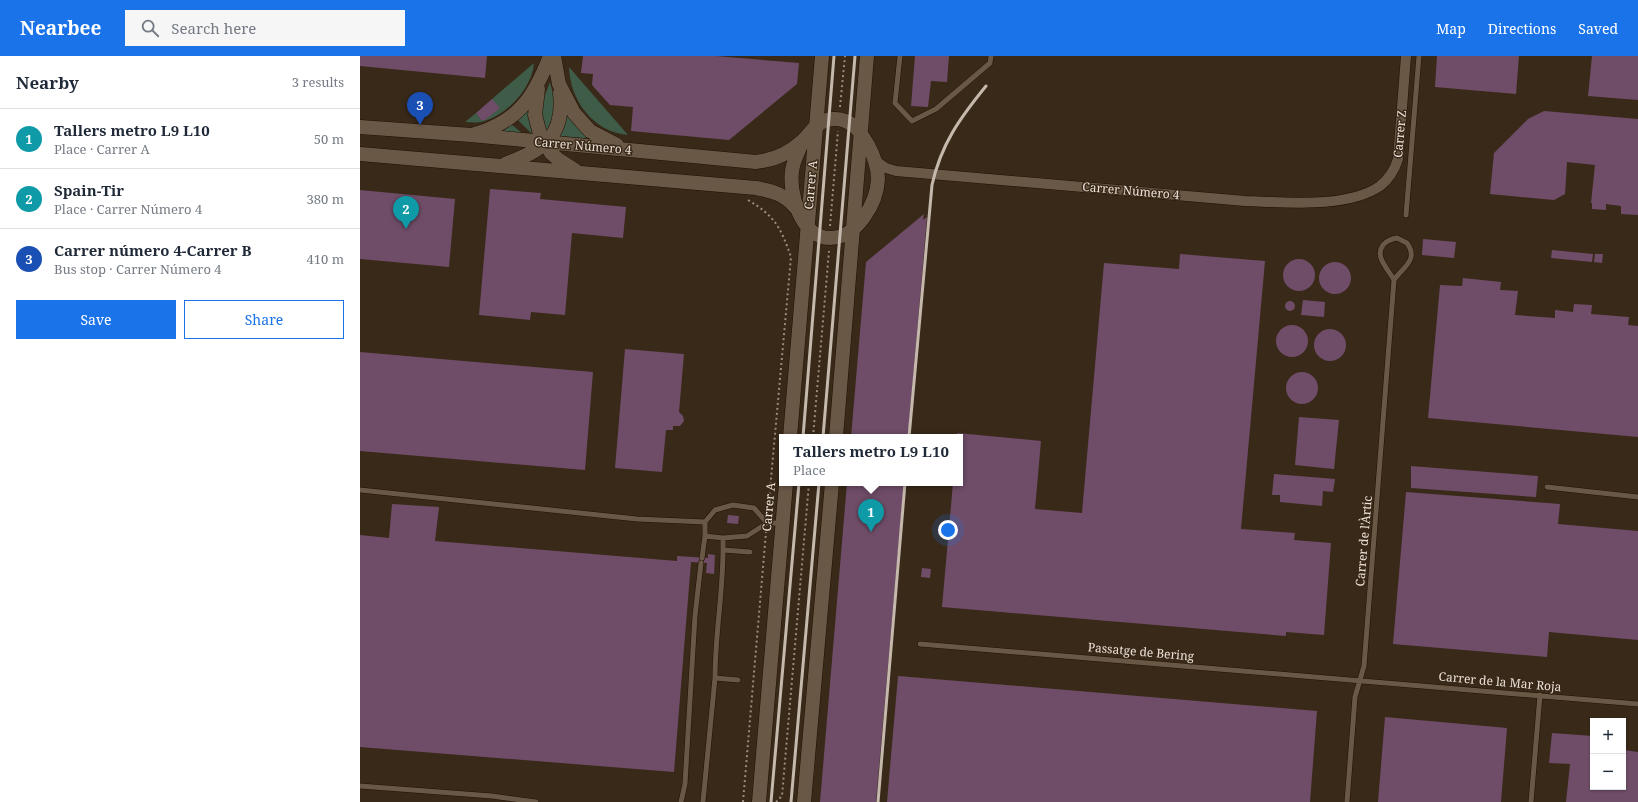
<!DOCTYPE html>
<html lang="en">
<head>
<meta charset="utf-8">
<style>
	:root { --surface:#fff; --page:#f6f6f7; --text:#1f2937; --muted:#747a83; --line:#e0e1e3; --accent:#1a73e8 }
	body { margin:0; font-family:"Noto Serif",serif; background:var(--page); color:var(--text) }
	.controls { position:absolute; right:12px; bottom:12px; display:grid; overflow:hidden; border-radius:0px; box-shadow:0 1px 3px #0004 }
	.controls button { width:36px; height:36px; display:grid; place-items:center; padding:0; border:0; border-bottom:1px solid var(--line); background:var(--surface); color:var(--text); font:20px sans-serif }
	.you { position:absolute; left:588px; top:474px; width:14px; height:14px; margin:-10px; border:3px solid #fff; border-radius:50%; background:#1a73e8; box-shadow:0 0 0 6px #1a73e833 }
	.badge { display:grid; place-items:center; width:26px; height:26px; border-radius:50%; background:var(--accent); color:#fff; font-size:13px; font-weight:700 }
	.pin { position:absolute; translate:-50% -33px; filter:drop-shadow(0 1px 2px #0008) }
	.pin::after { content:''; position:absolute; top:21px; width:14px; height:12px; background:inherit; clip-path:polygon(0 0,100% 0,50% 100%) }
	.popup { position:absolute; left:419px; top:378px; width:184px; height:52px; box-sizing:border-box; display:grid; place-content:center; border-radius:0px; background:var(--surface); filter:drop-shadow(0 1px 3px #0005); font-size:13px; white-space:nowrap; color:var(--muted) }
	.popup b { font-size:15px; color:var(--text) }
	.popup::after { content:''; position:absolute; left:50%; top:100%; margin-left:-8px; border:8px solid transparent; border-top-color:var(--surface) }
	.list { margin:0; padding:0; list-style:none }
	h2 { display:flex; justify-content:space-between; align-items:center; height:52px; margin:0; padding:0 16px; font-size:17px }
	h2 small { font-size:13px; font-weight:400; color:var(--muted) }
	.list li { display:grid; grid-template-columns:26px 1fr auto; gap:12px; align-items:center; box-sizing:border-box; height:60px; padding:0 16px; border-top:1px solid var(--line) }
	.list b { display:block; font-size:15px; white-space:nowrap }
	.list p { margin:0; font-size:13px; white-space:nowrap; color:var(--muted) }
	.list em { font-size:13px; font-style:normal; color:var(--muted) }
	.actions { display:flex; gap:8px; padding:12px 16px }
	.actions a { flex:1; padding:9px 0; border:1px solid var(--accent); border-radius:0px; text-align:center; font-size:14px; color:var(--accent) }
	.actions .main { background:var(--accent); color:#fff }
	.icon { flex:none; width:22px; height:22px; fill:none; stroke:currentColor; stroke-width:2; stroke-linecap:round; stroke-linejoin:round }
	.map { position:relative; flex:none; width:1278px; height:746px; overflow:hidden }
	header { display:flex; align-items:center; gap:24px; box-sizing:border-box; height:56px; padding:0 20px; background:var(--accent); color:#fff }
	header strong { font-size:19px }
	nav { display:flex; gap:22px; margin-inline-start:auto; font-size:14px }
	.search { width:280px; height:36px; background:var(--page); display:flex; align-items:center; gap:10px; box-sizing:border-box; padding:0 14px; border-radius:0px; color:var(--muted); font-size:15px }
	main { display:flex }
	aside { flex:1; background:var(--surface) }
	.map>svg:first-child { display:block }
	.green { fill:#3e5c48 }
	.building { fill:#6f4d68 }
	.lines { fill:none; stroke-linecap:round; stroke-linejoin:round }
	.lane-casing { stroke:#201104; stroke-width:6 }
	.street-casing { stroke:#201104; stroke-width:11 }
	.secondary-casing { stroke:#201104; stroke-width:15 }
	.path { stroke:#9a8d80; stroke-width:2; stroke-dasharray:2 3; stroke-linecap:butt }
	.lane { stroke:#6a5847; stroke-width:5 }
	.street { stroke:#6a5847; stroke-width:10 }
	.secondary { stroke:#6a5847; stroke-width:14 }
	.rail { stroke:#c5b9ad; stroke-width:3 }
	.labels { text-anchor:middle; stroke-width:3; stroke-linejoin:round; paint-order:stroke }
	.street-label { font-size:12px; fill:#ede2d8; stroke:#392919 }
</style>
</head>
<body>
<header>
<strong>Nearbee</strong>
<div class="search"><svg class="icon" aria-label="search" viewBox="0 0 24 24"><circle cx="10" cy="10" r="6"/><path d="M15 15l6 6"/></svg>Search here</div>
<nav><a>Map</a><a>Directions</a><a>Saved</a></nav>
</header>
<main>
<aside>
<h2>Nearby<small>3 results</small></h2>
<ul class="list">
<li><span class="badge" style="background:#0f9aa8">1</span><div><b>Tallers metro L9 L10</b><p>Place · Carrer A</p></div><em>50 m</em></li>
<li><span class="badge" style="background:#0f9aa8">2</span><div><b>Spain-Tir</b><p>Place · Carrer Número 4</p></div><em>380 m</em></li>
<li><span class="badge" style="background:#1a4fb4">3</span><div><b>Carrer número 4-Carrer B</b><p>Bus stop · Carrer Número 4</p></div><em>410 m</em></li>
</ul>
<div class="actions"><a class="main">Save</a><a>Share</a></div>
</aside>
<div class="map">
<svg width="1278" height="746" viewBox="0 0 1278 746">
	<rect width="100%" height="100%" fill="#392919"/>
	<!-- green -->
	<path class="green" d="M174,7C172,33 146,60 121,66C116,67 110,66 105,66L116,57L121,64L132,43Z
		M209,11L268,79C233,76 210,44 209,11Z
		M190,26L195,46L194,64L186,77C176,59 183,44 190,26Z
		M170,51L169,63L172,78L157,63Z
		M206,53L234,83L199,80Z
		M151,68L162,77L137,75Z"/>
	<!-- building -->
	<path class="building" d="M0,0H127L125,22L0,10Z
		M223,0H356L439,7L437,28L369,84L271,75L273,51L250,49L232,29L233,18L221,17Z
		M555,0H589L587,26L571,25L568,51L551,50Z
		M1077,0H1159L1156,38L1075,31Z
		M1232,0H1278V44L1228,40Z
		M132,43L140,52L125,64H121L116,57Z
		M1184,55L1278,63V159L1261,158V150L1246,148V154L1232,153V147H1231L1235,109L1207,106L1205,138L1194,144L1130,138L1134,97L1168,63Z
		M130,133L181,137L180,143L266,151L263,182L212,177L205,259L171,256L170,264L119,259Z
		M0,134L95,143L89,211L0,203Z
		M564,158L563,164L567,161L548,381H491L506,206Z
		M1063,183L1096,186L1094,202L1062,199Z
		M1192,194L1233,198L1232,206L1191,202Z
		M820,198L905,205L881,473L935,477L934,484L971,487L964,579L926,576V580L582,551L593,427H600V381H597V377L681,385L675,453L722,457L744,207L819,213Z
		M1235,198H1243L1242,207L1234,206Z
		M923 219a16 16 0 1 1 32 0a16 16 0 1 1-32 0Z
		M959 222a16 16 0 1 1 32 0a16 16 0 1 1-32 0Z
		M1103,222L1141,226L1140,234L1158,235L1155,259L1195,262V254L1213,256L1214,248L1232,249L1231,258L1269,261L1268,269L1278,270V381L1068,362L1080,229L1102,230Z
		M943,244L965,246L964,261L941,259Z
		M925 250a5 5 0 1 1 10 0a5 5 0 1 1-10 0Z
		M916 285a16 16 0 1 1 32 0a16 16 0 1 1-32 0Z
		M954 289a16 16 0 1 1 32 0a16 16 0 1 1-32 0Z
		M265,293L324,298L319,356L323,360L324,365L320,370H313V374H306L302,416L255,412Z
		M0,296L233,316L225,414L0,395Z
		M926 332a16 16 0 1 1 32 0a16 16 0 1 1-32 0Z
		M939,361L979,364L974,413L935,409Z
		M1051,410L1178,420L1176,441L1051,432Z
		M914,418L975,423L973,436L963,435L962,450L920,446V439H912Z
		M487,427H544L516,746H460Z
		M1046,436L1200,448L1198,468L1278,475V584L1189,576L1187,601L1033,588Z
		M32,448L79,451L75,485L317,505V500L348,502V498L355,499L354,518L346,517L347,507L331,506L314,716L0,691V479L29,482Z
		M368,459L379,460L378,468L367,467Z
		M562,512L571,513L570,522L561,521Z
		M538,620L957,655L950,746H527Z
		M1025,661L1147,672L1141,746H1018Z
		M1192,677L1233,680V731H1263V683H1265L1264,694L1278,696V746H1206L1210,708L1189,707Z"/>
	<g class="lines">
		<!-- lane casing -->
		<g class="lane-casing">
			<path id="lane" d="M540,0L535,47L552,65L576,53L630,7L631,0
				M1046,159L1059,0
				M1037,182L1047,187C1059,204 1043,211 1034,224C1029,214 1014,201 1023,189C1027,184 1032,183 1037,182Z
				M1187,431L1278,441
				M0,434L277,463L345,466V480L342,502
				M345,466L355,454L373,449L394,452L407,467
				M345,480L363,482L387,480L407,467H422
				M363,482V494
				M560,588L1278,648
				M378,624L355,622C355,579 363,537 363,494L390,496
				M0,730L132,740L176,746
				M321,746L325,728L335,560L341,507
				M343,746L355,622
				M987,746L995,641L1004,610L1034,224
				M1171,746L1180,639"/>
		</g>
		<!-- street casing -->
		<g class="street-casing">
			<path id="street" d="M516,105L526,112L536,115L885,145C923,146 987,153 1020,130C1029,123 1035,113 1038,103L1046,0"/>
		</g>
		<!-- secondary casing -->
		<g class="secondary-casing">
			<path id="secondary" d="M194,0L199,28L214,57L230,75L257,89
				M178,33L175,59L180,78L191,97L199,104L216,115
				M0,71L111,79L396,106C413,104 427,99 440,87C451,78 456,64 473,63C491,62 500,75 508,89C514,100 518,110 518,123C517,147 497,182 470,182C441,182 429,138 432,115C433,106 438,96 442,87
				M115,78C159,65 174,41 190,0
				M0,98L396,132C412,135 425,138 436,152
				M145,108C183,94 205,81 200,37
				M430,381L462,0
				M476,381L507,0
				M399,746L426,427
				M444,746L472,427"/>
		</g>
		<!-- path -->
		<path class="path" d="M480,51L485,0
			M388,144C415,160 421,172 431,201L408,456
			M470,170L478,75
			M453,381L469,195
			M383,746L406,476
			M416,746L422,740L449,427"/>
		<!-- lane -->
		<use href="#lane" class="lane"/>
		<!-- street -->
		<use href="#street" class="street"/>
		<!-- secondary -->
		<use href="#secondary" class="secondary"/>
		<!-- rail -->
		<path class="rail" d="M443,381L474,0
			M463,381L495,0
			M549,381L572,129C581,88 600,62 626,30
			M411,746L439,427
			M431,746L459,427
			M518,746L545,427"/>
	</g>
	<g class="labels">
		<!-- street labels -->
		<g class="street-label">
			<text transform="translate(1040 78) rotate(-85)" y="4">Carrer Z</text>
			<text transform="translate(223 90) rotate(5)" y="4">Carrer Número 4</text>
			<text transform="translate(451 129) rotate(-85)" y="4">Carrer A</text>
			<text transform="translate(771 135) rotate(5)" y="4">Carrer Número 4</text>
			<text transform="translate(409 451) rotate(-85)" y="4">Carrer A</text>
			<text transform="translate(1004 485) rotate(-85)" y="4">Carrer de l'Àrtic</text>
			<text transform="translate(781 596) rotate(5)" y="4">Passatge de Bering</text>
			<text transform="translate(1140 626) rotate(5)" y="4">Carrer de la Mar Roja</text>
		</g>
	</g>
</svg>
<div class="controls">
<button>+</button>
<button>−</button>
</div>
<div class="you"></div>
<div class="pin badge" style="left:511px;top:476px;background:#0f9aa8">1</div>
<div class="popup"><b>Tallers metro L9 L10</b>Place</div>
<div class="pin badge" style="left:46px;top:173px;background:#0f9aa8">2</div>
<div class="pin badge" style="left:60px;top:69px;background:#1a4fb4">3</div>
</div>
</main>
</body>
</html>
